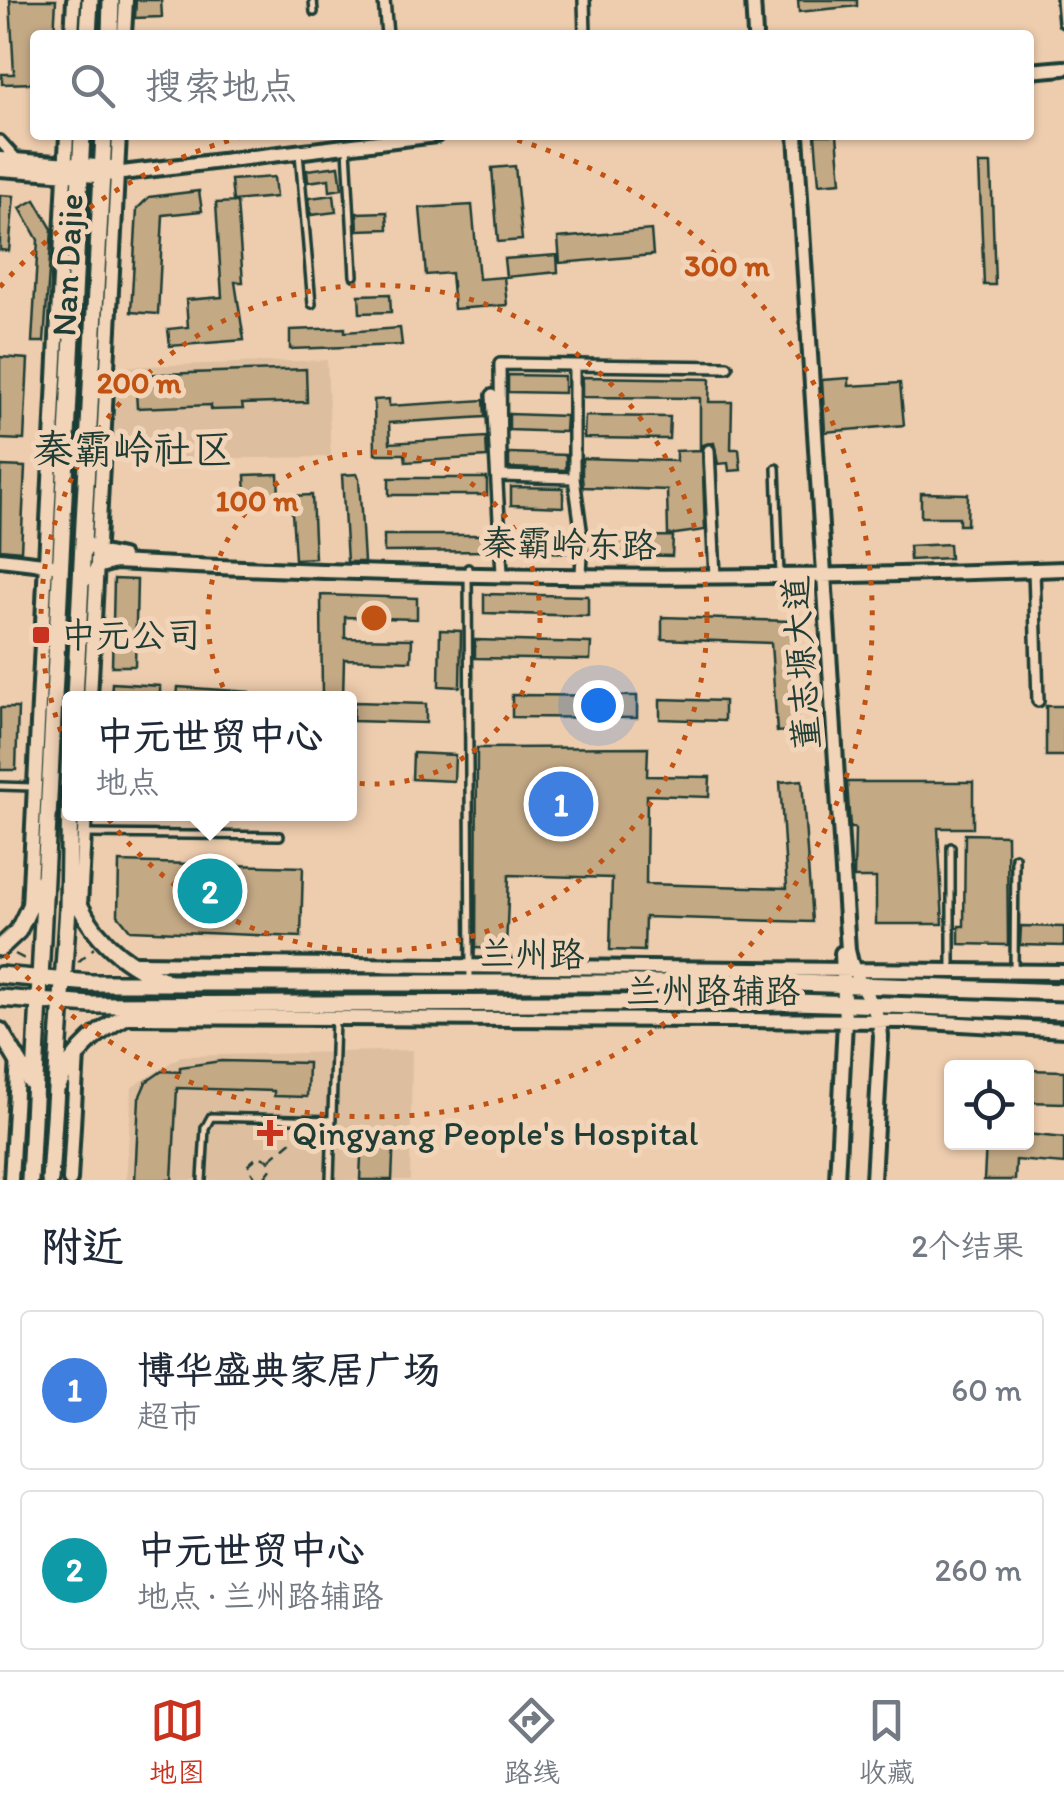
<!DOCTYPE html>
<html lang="zh">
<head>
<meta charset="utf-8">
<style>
	:root { --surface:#fff; --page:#f6f6f7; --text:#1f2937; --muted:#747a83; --line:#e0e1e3; --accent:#c8321e }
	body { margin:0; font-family:Itim,"LXGW WenKai TC",sans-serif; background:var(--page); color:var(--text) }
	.controls { position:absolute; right:30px; bottom:30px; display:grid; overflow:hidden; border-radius:10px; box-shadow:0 2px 8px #0004 }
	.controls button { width:90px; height:90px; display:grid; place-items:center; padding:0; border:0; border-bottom:2px solid var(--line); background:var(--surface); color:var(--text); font:50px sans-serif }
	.you { position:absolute; left:598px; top:705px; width:35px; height:35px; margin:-25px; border:8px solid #fff; border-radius:50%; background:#1a73e8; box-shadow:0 0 0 15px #1a73e833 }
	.badge { display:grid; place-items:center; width:65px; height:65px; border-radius:50%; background:var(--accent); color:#fff; font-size:32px; font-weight:700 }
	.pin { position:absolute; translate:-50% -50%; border:5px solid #fff; box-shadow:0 2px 10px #0006 }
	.popup { position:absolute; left:62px; top:691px; width:295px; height:130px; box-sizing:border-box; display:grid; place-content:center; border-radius:10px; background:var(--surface); filter:drop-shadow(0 2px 8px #0005); font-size:32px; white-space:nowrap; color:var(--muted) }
	.popup b { font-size:38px; color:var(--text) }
	.popup::after { content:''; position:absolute; left:50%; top:100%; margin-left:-20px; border:20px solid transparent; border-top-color:var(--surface) }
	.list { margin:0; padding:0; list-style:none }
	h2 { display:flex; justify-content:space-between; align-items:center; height:130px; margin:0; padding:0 40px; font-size:42px }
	h2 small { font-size:32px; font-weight:400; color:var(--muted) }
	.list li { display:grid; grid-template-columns:65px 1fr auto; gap:30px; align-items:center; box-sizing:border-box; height:160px; margin:0 20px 20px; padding:0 20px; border:2px solid var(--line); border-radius:10px }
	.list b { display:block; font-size:38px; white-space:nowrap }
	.list p { margin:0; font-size:32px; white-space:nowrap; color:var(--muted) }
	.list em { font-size:32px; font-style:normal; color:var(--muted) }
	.icon { flex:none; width:55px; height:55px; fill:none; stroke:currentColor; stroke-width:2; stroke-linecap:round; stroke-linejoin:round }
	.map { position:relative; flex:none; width:1064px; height:1180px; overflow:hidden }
	.search { position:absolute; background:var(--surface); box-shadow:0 2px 8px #0004; left:30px; right:30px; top:30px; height:110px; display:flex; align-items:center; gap:25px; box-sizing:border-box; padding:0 35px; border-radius:10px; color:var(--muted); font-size:38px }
	.sheet { height:490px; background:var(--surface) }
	nav { display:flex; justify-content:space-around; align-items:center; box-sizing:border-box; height:140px; border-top:2px solid var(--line); background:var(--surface); font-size:28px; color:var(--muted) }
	nav a { display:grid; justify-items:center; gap:5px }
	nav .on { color:var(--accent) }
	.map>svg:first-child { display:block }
	.built { fill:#ddbfa0 }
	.building { fill:#c4a985; stroke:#1f3d34; stroke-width:2.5 }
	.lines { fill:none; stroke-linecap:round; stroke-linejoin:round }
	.street-tunnel { stroke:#c5b096; stroke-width:9; stroke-dasharray:9 4.5; stroke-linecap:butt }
	.lane-casing { stroke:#1f3d34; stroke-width:12 }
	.street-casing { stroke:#1f3d34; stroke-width:16 }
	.secondary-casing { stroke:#1f3d34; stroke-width:20 }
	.primary-casing { stroke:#1f3d34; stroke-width:22 }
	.path { stroke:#1f3d34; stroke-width:2.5; stroke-dasharray:10 8; stroke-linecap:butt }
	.lane { stroke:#f2d4b8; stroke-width:5 }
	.street { stroke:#f2d4b8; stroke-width:9 }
	.secondary { stroke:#f2d4b8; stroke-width:12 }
	.primary { stroke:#f2d4b8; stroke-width:15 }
	.ring { fill:none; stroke:#c05314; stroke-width:5; stroke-dasharray:5 10 }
	.poi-dot { fill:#c8321e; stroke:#f2d4b8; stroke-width:4 }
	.labels { text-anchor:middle; stroke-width:10; stroke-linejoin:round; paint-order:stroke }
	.street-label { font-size:35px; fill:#1f3d34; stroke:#f2d4b8 }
	.poi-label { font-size:35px; fill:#1f3d34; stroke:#f2d4b8; text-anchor:start }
	.quarter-label { font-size:40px; fill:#1f3d34; stroke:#f2d4b8 }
	.centre { fill:#c05314; stroke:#f2d4b8; stroke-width:5 }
	.ring-label { font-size:30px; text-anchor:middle; font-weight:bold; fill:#c05314; stroke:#f2d4b8; stroke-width:10; stroke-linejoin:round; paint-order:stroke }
</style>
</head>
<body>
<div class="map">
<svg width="1064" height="1180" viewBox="0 0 1064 1180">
	<rect width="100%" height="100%" fill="#eecdae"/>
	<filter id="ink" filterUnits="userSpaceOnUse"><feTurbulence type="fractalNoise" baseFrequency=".01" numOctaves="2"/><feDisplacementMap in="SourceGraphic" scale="20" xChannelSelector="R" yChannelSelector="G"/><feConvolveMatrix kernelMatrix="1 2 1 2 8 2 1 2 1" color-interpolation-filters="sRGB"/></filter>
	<g filter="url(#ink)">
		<!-- built -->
		<path class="built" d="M327,360L331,457L110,460L112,367Z
			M412,1050L410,1180H126L132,1087L181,1056Z"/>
		<!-- building -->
		<path class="building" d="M10,0H56L54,35H35V83L2,84V74H14Z
			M136,0H161L162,17L135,18Z
			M798,0H857V6L799,12Z
			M815,135H837L841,182L819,184Z
			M979,164H991L995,285H984Z
			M339,166L342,189L330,191L329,179L308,182L307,170Z
			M515,166L522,240L498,242L492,168Z
			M274,177L276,197L233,201L231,180Z
			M199,191L202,211L163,215L158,314L131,312L137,209L149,197Z
			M0,195L14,196L9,251L0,250Z
			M334,195L336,212L311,215L309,198Z
			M35,200L52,229L44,342H32L38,240L20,208Z
			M237,202L243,282H235L244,340L170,346L168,329L188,327L186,300L222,297L216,203Z
			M472,205L479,279L504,277L507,305L454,309L451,273L426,275L420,208Z
			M387,212L388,229L358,230L357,213Z
			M651,230L653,255L560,263L558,238Z
			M557,255L558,272L506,277L504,259Z
			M390,294L391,312L360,313L359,295Z
			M345,328V332L400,328L402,345L290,349V330Z
			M0,357L28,359L24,440L0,439Z
			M306,369L307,402L242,404L243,409L211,410V405L137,408L135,375Z
			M508,375L564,376V393L508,392Z
			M582,377L710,379L709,402H732L731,449H739L741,470L729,471L728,463L718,464L714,443L702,445L705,530L668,535L667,490L583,487L582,477V458L676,461V451L700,450V398L582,397Z
			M849,378V386L900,383L904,425L825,432L822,380Z
			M389,399V406L484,400L485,417L389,423L390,443L486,437L487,457L406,462L405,454H375L374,400Z
			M509,414L566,416L565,432L509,430Z
			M585,416L670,417L669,439L584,438Z
			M509,453L566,455V470L509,468Z
			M1,466L25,467L21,551L0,549Z
			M278,474L279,496L246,497L245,475Z
			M357,474L359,478L364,562H347L342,475Z
			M389,478H487V495H389Z
			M511,487L563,488V507L511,505Z
			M921,493L968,494L967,525H959V517H921Z
			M312,495L315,558L295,559L291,496Z
			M508,531L581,537L673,536L672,556L590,554L581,547L574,553L509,551Z
			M384,535H492L493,551L384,552Z
			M949,544L950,558L910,560L909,546Z
			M114,579L137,580L135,666H112Z
			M484,594L588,596V616L484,613Z
			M321,595L417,598V619L345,617V638L412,639L411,661L344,659L343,698H322Z
			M662,617L791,621L798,730L777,732L771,643L662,639Z
			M440,630L461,631L460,687L439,686Z
			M475,640L591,643L590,660L475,658Z
			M112,683L160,686V698H111Z
			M178,687L250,692V698H177Z
			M512,695L637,696V718L512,717Z
			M660,699L724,701V721L660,719Z
			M354,702L426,704V723L353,721Z
			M1046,706H1064V756H1046Z
			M0,708H18L16,770H0Z
			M648,747L647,776L710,777L709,797L647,795L646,884L787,888L780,782L802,780L812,922L645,917L644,951L610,950L612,878L509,875L506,949L476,948L477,748Z
			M413,753L455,755L454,781L412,779Z
			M847,782H973V828H938L943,924H876V878H854L855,828H850Z
			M95,814H135L134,823L95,821Z
			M965,834L1007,835L1008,945L959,944V926H964Z
			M119,862L303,867L301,937L130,930L118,915Z
			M1021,926L1064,927V946L1020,945Z
			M221,1061L308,1063L307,1097L274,1096V1091L177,1088L172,1180H135L139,1098L146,1082L162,1071L180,1072V1067Z
			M1026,1070L1064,1071V1103L1026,1102Z
			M362,1133L394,1134L392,1180H360Z
			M1026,1134L1064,1138V1164L1016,1160L1015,1180H984L986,1142H1026Z"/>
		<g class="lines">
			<!-- street-tunnel -->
			<path class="street-tunnel" d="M581,529L582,555"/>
			<!-- lane casing -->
			<g class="lane-casing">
				<path id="lane" d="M313,0L314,12
					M347,148L354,276
					M299,153L312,304
					M776,468L780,575
					M468,568L470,980
					M0,786L32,787
					M87,834L280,836
					M951,847V967
					M1014,969L1015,857
					M202,1180L205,1128L211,1117L332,1120
					M330,1180L335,1019"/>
			</g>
			<!-- street casing -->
			<g class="street-casing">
				<path id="street" d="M384,0L387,35
					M584,0L585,35
					M1062,0L1064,22
					M0,141L19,162
					M574,365V478L581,529
					M492,395L502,573
					M709,450L715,577
					M574,478L501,476L500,364L727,367
					M1034,569L1038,701
					M581,574L582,555"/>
			</g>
			<!-- secondary casing -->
			<g class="secondary-casing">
				<path id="secondary" d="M753,0L755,35
					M72,35L74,0
					M124,35L126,0
					M1029,71L1064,68
					M796,135L848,950C853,982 879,1004 881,1036L873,1180
					M0,159L111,167
					M0,169L97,176L436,135
					M83,540L98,552L122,557
					M0,559L52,565
					M81,584L100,566L115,562C431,579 748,581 1064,569
					M90,698L119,135
					M80,906L85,814
					M29,907L67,135
					M132,963L1064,972
					M124,1017L910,1021L1064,1030
					M11,1180L18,1057
					M70,1180L77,1054
					M837,1180L845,1021L842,953"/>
			</g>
			<!-- primary casing -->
			<g class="primary-casing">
				<path id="primary" d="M88,35L90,0
					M110,35L111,0
					M75,698L104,135
					M71,886C88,932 118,962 164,980
					M0,948L18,931L42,881
					M0,975L90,983H796L1064,992
					M0,998L91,1005L796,1002L1064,1011
					M0,1031L30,1081
					M58,1086C75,1048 103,1025 141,1009
					M30,1180L82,135
					M50,1180L68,907L70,792"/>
			</g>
			<!-- path -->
			<path class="path" d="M15,954L30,962
				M78,962L94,948
				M270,1159L306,1129
				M257,1180L247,1166L258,1156L269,1160L272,1168L263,1180"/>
			<!-- lane -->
			<use href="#lane" class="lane"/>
			<!-- street -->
			<use href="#street" class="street"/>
			<!-- secondary -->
			<use href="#secondary" class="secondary"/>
			<!-- primary -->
			<use href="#primary" class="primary"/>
		</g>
	</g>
	<!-- distance rings -->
	<g class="ring">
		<circle cx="374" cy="618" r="166"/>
		<circle cx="374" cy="618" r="333"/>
		<path d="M0 287A499 499 0 0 1 245 136M503 136A499 499 0 1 1 0 949"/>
	</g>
	<!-- markers -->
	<g class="poi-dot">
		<rect x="31" y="625" width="20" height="20" rx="5"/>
		<path d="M265 1118h10v10h10v10h-10v10h-10v-10h-10v-10h10z"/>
	</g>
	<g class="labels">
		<!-- street labels -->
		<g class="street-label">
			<text transform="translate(67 265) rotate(-87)" y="12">Nan Dajie</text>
			<text transform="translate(569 544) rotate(1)" y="12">秦霸岭东路</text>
			<text transform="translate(801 663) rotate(-94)" y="12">董志塬大道</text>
			<text transform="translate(532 954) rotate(1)" y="12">兰州路</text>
			<text x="713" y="1003">兰州路辅路</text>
		</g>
		<!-- poi labels -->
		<g class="poi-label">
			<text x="61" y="647">中元公司</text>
			<text x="292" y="1145">Qingyang People's Hospital</text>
		</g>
		<!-- quarter labels -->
		<g class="quarter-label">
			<text x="133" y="463">秦霸岭社区</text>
		</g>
	</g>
	<circle cx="374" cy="618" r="15" class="centre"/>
	<g class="ring-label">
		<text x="727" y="276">300 m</text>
		<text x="139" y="393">200 m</text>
		<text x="257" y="511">100 m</text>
	</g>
</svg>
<div class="controls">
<button><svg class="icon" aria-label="locate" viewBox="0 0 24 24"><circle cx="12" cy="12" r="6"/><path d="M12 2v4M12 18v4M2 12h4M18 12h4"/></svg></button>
</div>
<div class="you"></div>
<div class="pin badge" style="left:561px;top:804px;background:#3f7fe0">1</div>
<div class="pin badge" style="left:210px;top:891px;background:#0f9aa8">2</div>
<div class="popup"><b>中元世贸中心</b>地点</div>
<div class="search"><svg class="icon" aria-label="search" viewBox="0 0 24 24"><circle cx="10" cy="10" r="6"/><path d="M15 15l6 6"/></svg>搜索地点</div>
</div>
<section class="sheet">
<h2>附近<small>2个结果</small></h2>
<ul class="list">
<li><span class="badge" style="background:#3f7fe0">1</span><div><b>博华盛典家居广场</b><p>超市</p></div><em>60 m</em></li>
<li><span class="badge" style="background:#0f9aa8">2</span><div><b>中元世贸中心</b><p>地点 · 兰州路辅路</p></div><em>260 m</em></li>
</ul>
</section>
<nav>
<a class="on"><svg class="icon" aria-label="map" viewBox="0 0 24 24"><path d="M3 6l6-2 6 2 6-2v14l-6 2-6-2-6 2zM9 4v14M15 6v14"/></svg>地图</a>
<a><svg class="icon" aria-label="directions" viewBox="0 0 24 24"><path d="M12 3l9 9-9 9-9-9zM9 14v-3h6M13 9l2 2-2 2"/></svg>路线</a>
<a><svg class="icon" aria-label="saved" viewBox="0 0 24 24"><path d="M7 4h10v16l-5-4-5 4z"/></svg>收藏</a>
</nav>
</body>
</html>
